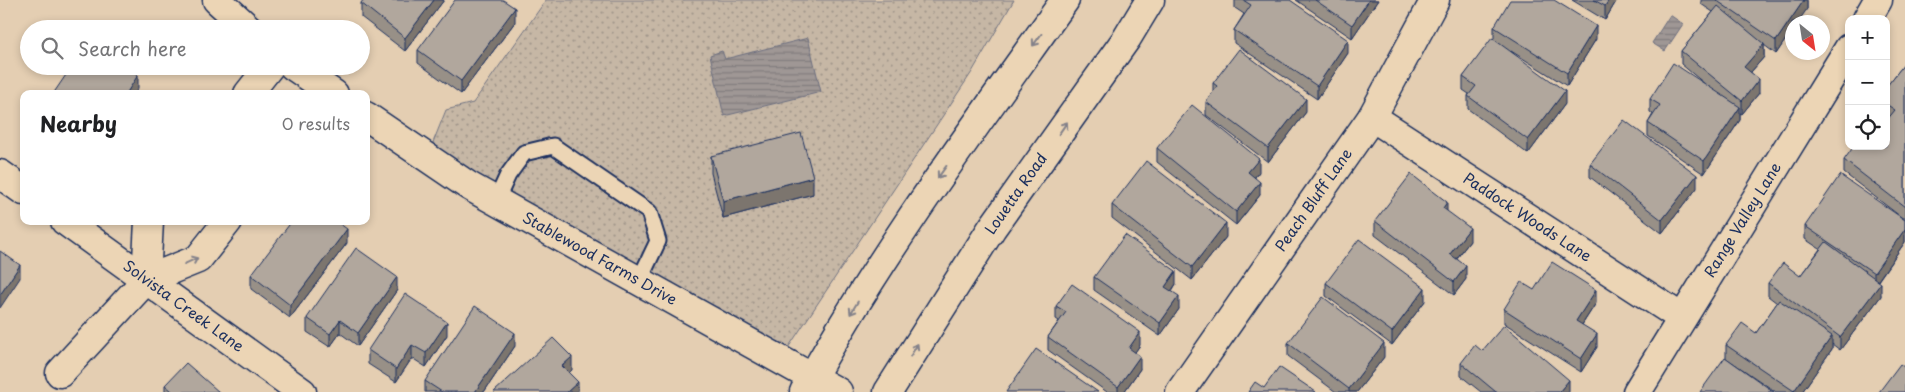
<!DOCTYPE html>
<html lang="en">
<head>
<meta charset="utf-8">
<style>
	:root { --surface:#fff; --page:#f2f2f2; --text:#202124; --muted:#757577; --line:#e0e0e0 }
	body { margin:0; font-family:"Playpen Sans",sans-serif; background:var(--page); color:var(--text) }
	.controls { position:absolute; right:15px; top:15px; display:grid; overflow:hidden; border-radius:10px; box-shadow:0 2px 8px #0003 }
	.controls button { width:45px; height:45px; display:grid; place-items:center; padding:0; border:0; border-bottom:1px solid var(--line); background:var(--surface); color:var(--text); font:25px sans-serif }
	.compass { position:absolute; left:1785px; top:15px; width:45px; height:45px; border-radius:50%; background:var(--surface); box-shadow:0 2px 8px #0003; rotate:150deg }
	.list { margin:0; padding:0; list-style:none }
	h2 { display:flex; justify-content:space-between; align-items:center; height:65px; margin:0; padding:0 20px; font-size:21px }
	h2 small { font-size:16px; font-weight:400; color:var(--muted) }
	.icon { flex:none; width:28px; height:28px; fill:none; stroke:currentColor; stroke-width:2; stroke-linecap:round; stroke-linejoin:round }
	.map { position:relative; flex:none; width:1905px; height:392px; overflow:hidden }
	.search { position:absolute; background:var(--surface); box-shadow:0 2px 8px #0003; left:20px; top:20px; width:350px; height:55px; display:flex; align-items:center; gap:12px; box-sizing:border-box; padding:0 18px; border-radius:28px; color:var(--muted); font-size:19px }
	.panel { position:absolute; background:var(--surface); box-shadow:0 2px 8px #0003; left:20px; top:90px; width:350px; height:135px; border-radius:10px }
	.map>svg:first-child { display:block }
	.grass { fill:url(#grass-dots); stroke:#707382 }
	.water { fill:url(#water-rules); stroke:#6a6d7f }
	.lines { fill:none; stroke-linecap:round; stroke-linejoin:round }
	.lane-casing { stroke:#1b2f5e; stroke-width:19 }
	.street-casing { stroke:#1b2f5e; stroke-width:31 }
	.secondary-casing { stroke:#1b2f5e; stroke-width:31 }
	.lane { stroke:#ecd5b5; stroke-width:15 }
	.street { stroke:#ecd5b5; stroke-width:28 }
	.secondary { stroke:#ecd5b5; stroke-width:28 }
	.wall { fill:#989087; stroke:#1b2f5e }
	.shaded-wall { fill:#7c756e; stroke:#1b2f5e }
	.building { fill:#b1a79d; stroke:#1b2f5e }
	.oneway { stroke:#84828a }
	.labels { text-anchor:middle; stroke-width:4; stroke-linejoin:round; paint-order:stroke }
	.street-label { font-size:15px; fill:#1b2f5e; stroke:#ecd5b5 }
</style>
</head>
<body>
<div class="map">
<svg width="1905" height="392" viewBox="0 0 1905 392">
	<defs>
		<pattern id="grass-dots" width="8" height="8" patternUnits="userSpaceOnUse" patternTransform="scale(1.25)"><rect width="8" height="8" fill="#c6b7a5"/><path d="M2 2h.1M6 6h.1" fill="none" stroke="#a0958a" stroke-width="1.8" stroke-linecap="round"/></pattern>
		<pattern id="water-rules" width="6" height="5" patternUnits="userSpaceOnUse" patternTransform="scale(1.25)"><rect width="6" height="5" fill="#9f9795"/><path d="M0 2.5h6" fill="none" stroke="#817c7d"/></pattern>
	</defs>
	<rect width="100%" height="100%" fill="#e4ceb2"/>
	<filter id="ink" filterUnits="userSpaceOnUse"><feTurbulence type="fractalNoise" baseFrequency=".02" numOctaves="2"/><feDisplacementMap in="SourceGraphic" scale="10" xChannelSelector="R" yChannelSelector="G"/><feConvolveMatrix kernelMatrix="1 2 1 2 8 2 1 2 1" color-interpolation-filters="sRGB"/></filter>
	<g filter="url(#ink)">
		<!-- grass -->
		<path class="grass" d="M546,0H1014L972,72L788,348L535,212L432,145L446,110L473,103Z"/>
		<!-- water -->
		<path class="water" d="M1670,15L1683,24L1665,51L1652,43Z
			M808,38L821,92L724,116L710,55L722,51L725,59Z"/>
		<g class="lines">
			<!-- lane casing -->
			<g class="lane-casing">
				<path id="lane" d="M496,201L508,175L524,153L553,146L649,212L658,241L639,281"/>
			</g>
			<!-- street casing -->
			<g class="street-casing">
				<g id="street">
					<path d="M1867,19L1878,0"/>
					<path d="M248,94L270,66"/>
					<path id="s1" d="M1372,117L1682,318"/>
					<path d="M0,174L24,191"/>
					<path id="s2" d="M65,221L302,392"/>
					<path d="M146,280L149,221"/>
					<path d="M60,373L146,280L198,259L228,221"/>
					<path id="s3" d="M1180,392L1372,117L1435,0"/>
					<path id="s4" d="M1637,392L1849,48"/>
				</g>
			</g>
			<!-- secondary casing -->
			<g class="secondary-casing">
				<g id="secondary">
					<path d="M217,0L249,29"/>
					<path d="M293,66L334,94"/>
					<path id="s5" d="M366,116L469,186L838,392"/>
					<path d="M804,392C880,254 974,128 1065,0"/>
					<path id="s6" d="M888,392L992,228L1127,38L1150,0"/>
				</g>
			</g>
			<!-- lane -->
			<use href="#lane" class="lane"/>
			<!-- street -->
			<use href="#street" class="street"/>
			<!-- secondary -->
			<use href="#secondary" class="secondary"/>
		</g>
		<!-- wall -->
		<path class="wall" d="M444,0L405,51L361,17V3Z
			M1235,0H1290L1348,53L1317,99L1234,43V30L1244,14L1235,8Z
			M1296,0H1378L1352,38Z
			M1572,0H1617L1605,20Z
			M1701,0H1807V9L1792,22V30L1776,54L1764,45V57L1751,72L1759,93L1742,114L1740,113V120L1704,174L1648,136V123L1653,114L1650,112V99L1705,84L1681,64V51L1713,12L1701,4Z
			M515,22L461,94L418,63V50Z
			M1494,27L1596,39L1567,86L1511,51L1565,104L1528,154L1468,109V96L1469,94L1463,90V77L1494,38Z
			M1905,63V220L1844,173V160L1866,148L1888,118L1886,117V87Z
			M1213,83L1306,112L1268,162L1206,115V102L1213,92Z
			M1157,148L1259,172L1255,177L1260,195L1236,225L1157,162Z
			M711,156L813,194L723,218L711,173Z
			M1590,164L1697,188L1662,233L1590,177Z
			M1112,205L1226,237L1192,280L1112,218Z
			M1447,211L1470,241L1457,258L1466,279L1454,295L1375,235V221Z
			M1905,220V242L1878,281L1881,296L1840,350L1832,344V349L1802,392H1776L1726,358V345L1756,333L1777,303L1768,296V283L1800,276L1820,249L1805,239V226Z
			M347,243L290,318L251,289V275Z
			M1094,277L1176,284L1172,291L1179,309L1160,336L1094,290Z
			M1326,283L1425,301L1392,345L1326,296Z
			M397,290L358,346L340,333L330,347L307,332V318Z
			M1534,290L1596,303L1582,325L1597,347L1581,372L1504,323V309Z
			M1056,306L1140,345L1135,352L1140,369L1124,392H1107L1048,350V337L1059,321L1056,319Z
			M447,335L426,367L412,358L396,382L368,364V350Z
			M1288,343L1384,357L1357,392H1336L1288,356Z
			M515,346L484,392H425V381Z
			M1482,351L1569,392H1481L1461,376V363Z
			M165,385L219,392H165Z"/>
		<!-- shaded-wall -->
		<path class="shaded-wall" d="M434,0H444L405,51V38Z
			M1369,0H1378L1352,38V25Z
			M1609,0H1617L1605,20V6Z
			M1804,0H1807V9L1798,22H1792V30L1776,54V41Z
			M515,8V22L461,94V81Z
			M1596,26V39L1567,86V73Z
			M1348,40V53L1317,99V86Z
			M1764,44V57L1744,80V67Z
			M138,75V88L135,94H126Z
			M1759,79V93L1742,114V101Z
			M1565,91V104L1528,154V140Z
			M1306,99V112L1268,162V148Z
			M1740,107V120L1704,174V161Z
			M1259,159V172L1248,185V172Z
			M1697,175V188L1662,233V220Z
			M813,177V194L723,218V201Z
			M1260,182V195L1236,225V212Z
			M1447,202V215L1443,208Z
			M1226,223V237L1192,280V267Z
			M1470,228V241L1450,267V254Z
			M347,229V243L290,318V305Z
			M1905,229V242L1874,286V273Z
			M20,265V278L0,308V295Z
			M1466,266V279L1454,295V282Z
			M1176,271V284L1165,300V287Z
			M397,277V290L358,346V333Z
			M1881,283V296L1840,350V337Z
			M1425,288V301L1392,345V332Z
			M1596,290V303L1576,334V321Z
			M1179,296V309L1160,336V323Z
			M340,320V333L330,347V334Z
			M447,322V335L426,367V353Z
			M1140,332V345L1129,361V348Z
			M515,333V346L484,392H475Z
			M1597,334V347L1581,372V359Z
			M1832,336V349L1802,392H1794V391Z
			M1384,343V357L1357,392H1349V389Z
			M412,345V358L396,382V369Z
			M1140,356V369L1124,392H1118V387Z
			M572,357V370L562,379V366Z
			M1569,380V392H1559Z
			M578,382V392H567Z"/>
		<!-- building -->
		<path class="building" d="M363,0H434L405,38L361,3Z
			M455,0H503L515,8L461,81L418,50Z
			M1243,0H1290L1348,40L1317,86L1234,30L1251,5Z
			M1315,0H1369L1352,25Z
			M1510,0H1554L1596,26L1567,73L1494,27Z
			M1594,0H1609L1605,6Z
			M1716,0H1804L1776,41Z
			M1718,6L1764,44L1744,67L1759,79L1742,101L1681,51Z
			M1492,38L1565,91L1528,140L1468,96L1476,86L1463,77Z
			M1239,49L1306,99L1268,148L1206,102L1217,86L1213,83Z
			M1673,63L1740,107L1704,161L1648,123L1660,105L1650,99Z
			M1905,63V207L1844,160L1854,146H1863L1866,148L1867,146H1886V121L1895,110L1886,104V87Z
			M72,66H125L138,75L126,94H53Z
			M1192,105L1259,159L1248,172L1260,182L1236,212L1157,148Z
			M1624,120L1697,175L1662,220L1590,164Z
			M801,133L813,177L723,201L711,156Z
			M1146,161L1226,223L1192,267L1112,205Z
			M1411,174L1447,202L1443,208L1470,228L1450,254L1466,266L1454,282L1375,221Z
			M1840,175L1905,220V229L1874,273L1805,226Z
			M292,221H336L347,229L290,305L251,275Z
			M1125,235L1176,271L1165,287L1179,296L1160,323L1094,277Z
			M1359,239L1425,288L1392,332L1326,283Z
			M1826,242L1881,283L1840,337L1768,283L1783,263L1800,276Z
			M356,248L397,277L358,333L340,320L330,334L307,318Z
			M0,251L20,265L0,295Z
			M1552,262L1596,290L1576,321L1597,334L1581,359L1504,309L1521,282L1534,290Z
			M1072,284L1140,332L1129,348L1140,356L1118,387L1048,337L1066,312L1056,306Z
			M405,294L447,322L426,353L412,345L396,369L368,350Z
			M1323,297L1384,343L1349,389L1288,343Z
			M1779,300L1832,336L1794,391L1726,345L1742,323L1756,333Z
			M475,306L515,333L475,392H442L425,381Z
			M1504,325L1569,380L1559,392H1496L1461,363L1475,345L1482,351Z
			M553,338L572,357L562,366L578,382L567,392H494Z
			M1036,349L1098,392H1006Z
			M1725,357L1774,392H1700Z
			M186,363L219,392H171L172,391L165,385Z
			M1900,364L1905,368V392H1879Z
			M1279,367L1316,392H1248L1255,382L1264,388Z"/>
		<!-- one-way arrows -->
		<defs><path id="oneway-shaft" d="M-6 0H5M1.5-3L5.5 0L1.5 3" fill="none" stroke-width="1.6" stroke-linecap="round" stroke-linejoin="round" transform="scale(1.25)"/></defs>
		<g class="oneway">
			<use href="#oneway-shaft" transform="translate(1037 40) rotate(126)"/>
			<use href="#oneway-shaft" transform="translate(1063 128) rotate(-55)"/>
			<use href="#oneway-shaft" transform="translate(942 172) rotate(126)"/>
			<use href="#oneway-shaft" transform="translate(191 261) rotate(-24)"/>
			<use href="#oneway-shaft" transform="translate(854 308) rotate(121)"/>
			<use href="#oneway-shaft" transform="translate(914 350) rotate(-59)"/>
		</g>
	</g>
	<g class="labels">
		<!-- street labels -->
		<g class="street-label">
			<text dy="5" stroke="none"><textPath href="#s6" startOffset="236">Louetta Road</textPath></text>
			<text dy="5" stroke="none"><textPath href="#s3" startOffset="234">Peach Bluff Lane</textPath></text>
			<text dy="5" stroke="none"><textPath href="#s1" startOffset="185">Paddock Woods Lane</textPath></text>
			<text dy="5" stroke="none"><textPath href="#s4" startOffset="202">Range Valley Lane</textPath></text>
			<text dy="5" stroke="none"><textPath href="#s5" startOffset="274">Stablewood Farms Drive</textPath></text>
			<text dy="5" stroke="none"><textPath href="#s2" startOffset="146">Solvista Creek Lane</textPath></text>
		</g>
	</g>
</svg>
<div class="controls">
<button>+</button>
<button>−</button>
<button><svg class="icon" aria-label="locate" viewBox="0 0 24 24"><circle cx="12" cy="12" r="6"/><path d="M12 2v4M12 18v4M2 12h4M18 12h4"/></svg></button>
</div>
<svg class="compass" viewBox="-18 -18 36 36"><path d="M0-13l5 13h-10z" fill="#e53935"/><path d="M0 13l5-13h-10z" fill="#757577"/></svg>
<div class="search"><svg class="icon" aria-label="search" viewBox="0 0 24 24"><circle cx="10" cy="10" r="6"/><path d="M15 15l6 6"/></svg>Search here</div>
<section class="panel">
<h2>Nearby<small>0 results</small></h2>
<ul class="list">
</ul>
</section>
</div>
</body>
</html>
